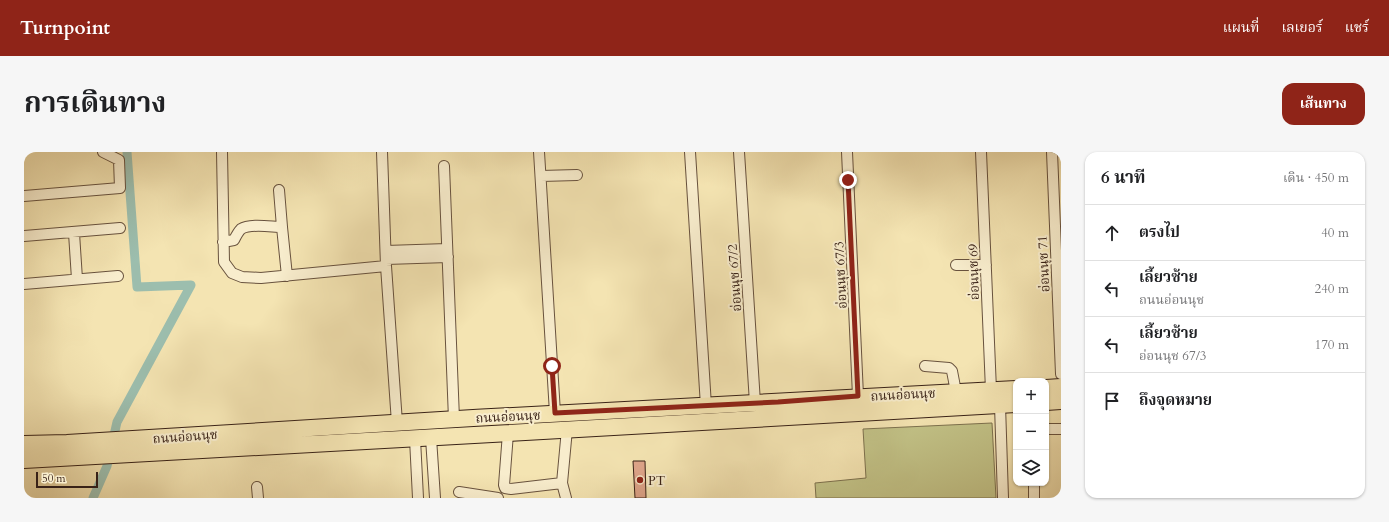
<!DOCTYPE html>
<html lang="th">
<head>
<meta charset="utf-8">
<style>
	:root { --surface:#fff; --page:#f6f6f6; --text:#202124; --muted:#757577; --line:#e0e0e0; --accent:#8f2418 }
	body { margin:0; font-family:Cardo,"Noto Serif Thai",serif; background:var(--page); color:var(--text) }
	.controls { position:absolute; right:12px; bottom:12px; display:grid; overflow:hidden; border-radius:8px; box-shadow:0 1px 3px #0004 }
	.controls button { width:36px; height:36px; display:grid; place-items:center; padding:0; border:0; border-bottom:1px solid var(--line); background:var(--surface); color:var(--text); font:20px sans-serif }
	.scale { position:absolute; left:12px; bottom:10px; width:62px; box-sizing:border-box; padding-left:4px; border:2px solid #392217; border-top:0; font-size:11px; line-height:14px; white-space:nowrap; color:#392217; -webkit-text-stroke:3px #f8edcd; paint-order:stroke }
	.stop { position:absolute; width:12px; height:12px; margin:-9px; border:3px solid #8f2418; border-radius:50%; background:#fff }
	.stop.end { background:#8f2418; border-color:#fff; box-shadow:0 1px 4px #0008 }
	.list { margin:0; padding:0; list-style:none }
	h2 { display:flex; justify-content:space-between; align-items:center; height:52px; margin:0; padding:0 16px; font-size:17px }
	h2 small { font-size:13px; font-weight:400; color:var(--muted) }
	.list li { display:grid; grid-template-columns:26px 1fr auto; gap:12px; align-items:center; box-sizing:border-box; height:56px; padding:0 16px; border-top:1px solid var(--line) }
	.list b { display:block; font-size:15px; white-space:nowrap }
	.list p { margin:0; font-size:13px; white-space:nowrap; color:var(--muted) }
	.list em { font-size:13px; font-style:normal; color:var(--muted) }
	.icon { flex:none; width:22px; height:22px; fill:none; stroke:currentColor; stroke-width:2; stroke-linecap:round; stroke-linejoin:round }
	.map { position:relative; flex:none; width:1037px; height:346px; overflow:hidden; border-radius:12px }
	header { display:flex; align-items:center; gap:24px; box-sizing:border-box; height:56px; padding:0 20px; background:var(--accent); color:#fff }
	header strong { font-size:19px }
	nav { display:flex; gap:22px; margin-inline-start:auto; font-size:14px }
	.intro { display:flex; align-items:center; justify-content:space-between; box-sizing:border-box; height:96px; padding:0 24px }
	h1 { margin:0; font-size:28px }
	.button { padding:10px 18px; border-radius:12px; background:var(--accent); color:#fff; font-size:14px; font-weight:700 }
	main { display:flex; gap:24px; padding:0 24px }
	aside { flex:1; background:var(--surface); border-radius:12px; box-shadow:0 1px 3px #0004 }
	.map>svg:first-child { display:block }
	.green { fill:#c2c287; stroke:#7e724f }
	.lines { fill:none; stroke-linecap:round; stroke-linejoin:round }
	.canal { stroke:#9cbeae; stroke-width:9 }
	.building { fill:#dfa58b; stroke:#392217 }
	.street-casing { stroke:#68523e; stroke-width:12 }
	.primary-casing { stroke:#392217; stroke-width:18 }
	.street { stroke:#f8edcd; stroke-width:10 }
	.primary { stroke:#f4e4b2; stroke-width:16 }
	.route { stroke:#8f2418; stroke-width:5 }
	.poi-dot { fill:#8f2418; stroke:#f8edcd; stroke-width:1.5 }
	.labels { text-anchor:middle; stroke-width:4; stroke-linejoin:round; paint-order:stroke }
	.street-label { font-size:13px; fill:#392217; stroke:#f8edcd }
	.poi-label { font-size:13px; fill:#392217; stroke:#f8edcd; text-anchor:start }
</style>
</head>
<body>
<header>
<strong>Turnpoint</strong>
<nav><a>แผนที่</a><a>เลเยอร์</a><a>แชร์</a></nav>
</header>
<div class="intro"><h1>การเดินทาง</h1><a class="button">เส้นทาง</a></div>
<main>
<div class="map">
<svg width="1037" height="346" viewBox="0 0 1037 346">
	<rect width="100%" height="100%" fill="#f4e4b2"/>
	<filter id="stains"><feTurbulence type="fractalNoise" baseFrequency=".005" numOctaves="4"/><feColorMatrix values="0 0 0 0 .2 0 0 0 0 .09 0 0 0 0 .02 0 0 0 .5 -.17"/></filter>
	<radialGradient id="worn" r=".72"><stop offset=".6" stop-color="#630" stop-opacity="0"/><stop offset="1" stop-color="#630" stop-opacity=".3"/></radialGradient>
	<!-- green -->
	<path class="green" d="M968,271L972,346H792L791,331L842,326L839,277Z"/>
	<g class="lines">
		<!-- canal -->
		<path class="canal" d="M69,346L83,314L93,270L167,133L113,135L103,0"/>
	</g>
	<!-- building -->
	<path class="building" d="M609,309H621L622,346H611Z"/>
	<g class="lines">
		<!-- street casing -->
		<g class="street-casing">
			<path id="street" d="M198,0L200,110L208,121L218,125L237,126L362,114
				M358,0L362,114L373,271
				M515,0L531,261
				M666,0L682,254
				M715,0L731,251
				M823,0L834,244
				M957,0L967,238
				M1028,0L1037,222
				M420,14L430,267
				M517,24L553,23
				M255,38L258,75
				M0,44L96,36L95,8L79,0
				M50,81L53,127
				M0,84L96,76
				M199,90L210,88C212,84 214,80 217,77C226,71 248,75 258,75L263,124
				M362,99L423,97
				M362,107L424,105
				M932,113H962
				M0,132L94,124
				M901,214L925,216L928,219L932,240
				M976,253L979,346
				M1022,277H1037
				M484,281L480,333L481,336L487,337L538,331L543,277
				M407,286L411,346
				M391,287L394,346
				M538,331L542,346
				M1010,331V346
				M233,335L234,346
				M435,340L474,346"/>
		</g>
		<!-- primary casing -->
		<g class="primary-casing">
			<path id="primary" d="M1022,236L1037,235
				M1022,250L1037,249
				M0,292L43,291C359,271 676,252 992,237
				M0,308C331,290 661,271 992,252"/>
		</g>
		<!-- street -->
		<use href="#street" class="street"/>
		<!-- primary -->
		<use href="#primary" class="primary"/>
	</g>
	<g class="lines">
		<!-- route -->
		<path class="route" d="M528,214L531,261L754,250L834,244L824,28"/>
	</g>
	<!-- markers -->
	<circle class="poi-dot" cx="616" cy="328" r="4"/>
	<g class="labels">
		<!-- street labels -->
		<g class="street-label">
			<text transform="translate(1019 112) rotate(-93)" y="5">อ่อนนุช 71</text>
			<text transform="translate(949 120) rotate(-92)" y="5">อ่อนนุช 69</text>
			<text transform="translate(816 123) rotate(-93)" y="5">อ่อนนุช 67/3</text>
			<text transform="translate(710 126) rotate(-94)" y="5">อ่อนนุช 67/2</text>
			<text transform="translate(879 242) rotate(-3)" y="5">ถนนอ่อนนุช</text>
			<text transform="translate(484 264) rotate(-3)" y="5">ถนนอ่อนนุช</text>
			<text transform="translate(161 284) rotate(-4)" y="5">ถนนอ่อนนุช</text>
		</g>
		<!-- poi labels -->
		<g class="poi-label">
			<text x="624" y="333">PT</text>
		</g>
	</g>
	<rect width="100%" height="100%" filter="url(#stains)"/>
	<rect width="100%" height="100%" fill="url(#worn)"/>
</svg>
<div class="controls">
<button>+</button>
<button>−</button>
<button><svg class="icon" aria-label="layers" viewBox="0 0 24 24"><path d="M12 4l9 5-9 5-9-5zM3 14l9 5 9-5"/></svg></button>
</div>
<div class="scale">50 m</div>
<div class="stop" style="left:528px;top:214px"></div>
<div class="stop end" style="left:824px;top:28px"></div>
</div>
<aside>
<h2>6 นาที<small>เดิน · 450 m</small></h2>
<ul class="list">
<li><svg class="icon" aria-label="ahead" viewBox="0 0 24 24"><path d="M12 20V5M6 11l6-6 6 6"/></svg><div><b>ตรงไป</b></div><em>40 m</em></li>
<li><svg class="icon" aria-label="left" viewBox="0 0 24 24"><path d="M17 20v-9H6M10 6l-5 5 5 5"/></svg><div><b>เลี้ยวซ้าย</b><p>ถนนอ่อนนุช</p></div><em>240 m</em></li>
<li><svg class="icon" aria-label="left" viewBox="0 0 24 24"><path d="M17 20v-9H6M10 6l-5 5 5 5"/></svg><div><b>เลี้ยวซ้าย</b><p>อ่อนนุช 67/3</p></div><em>170 m</em></li>
<li><svg class="icon" aria-label="arrive" viewBox="0 0 24 24"><path d="M6 21V4h12l-3 4 3 4H6"/></svg><div><b>ถึงจุดหมาย</b></div></li>
</ul>
</aside>
</main>
</body>
</html>
